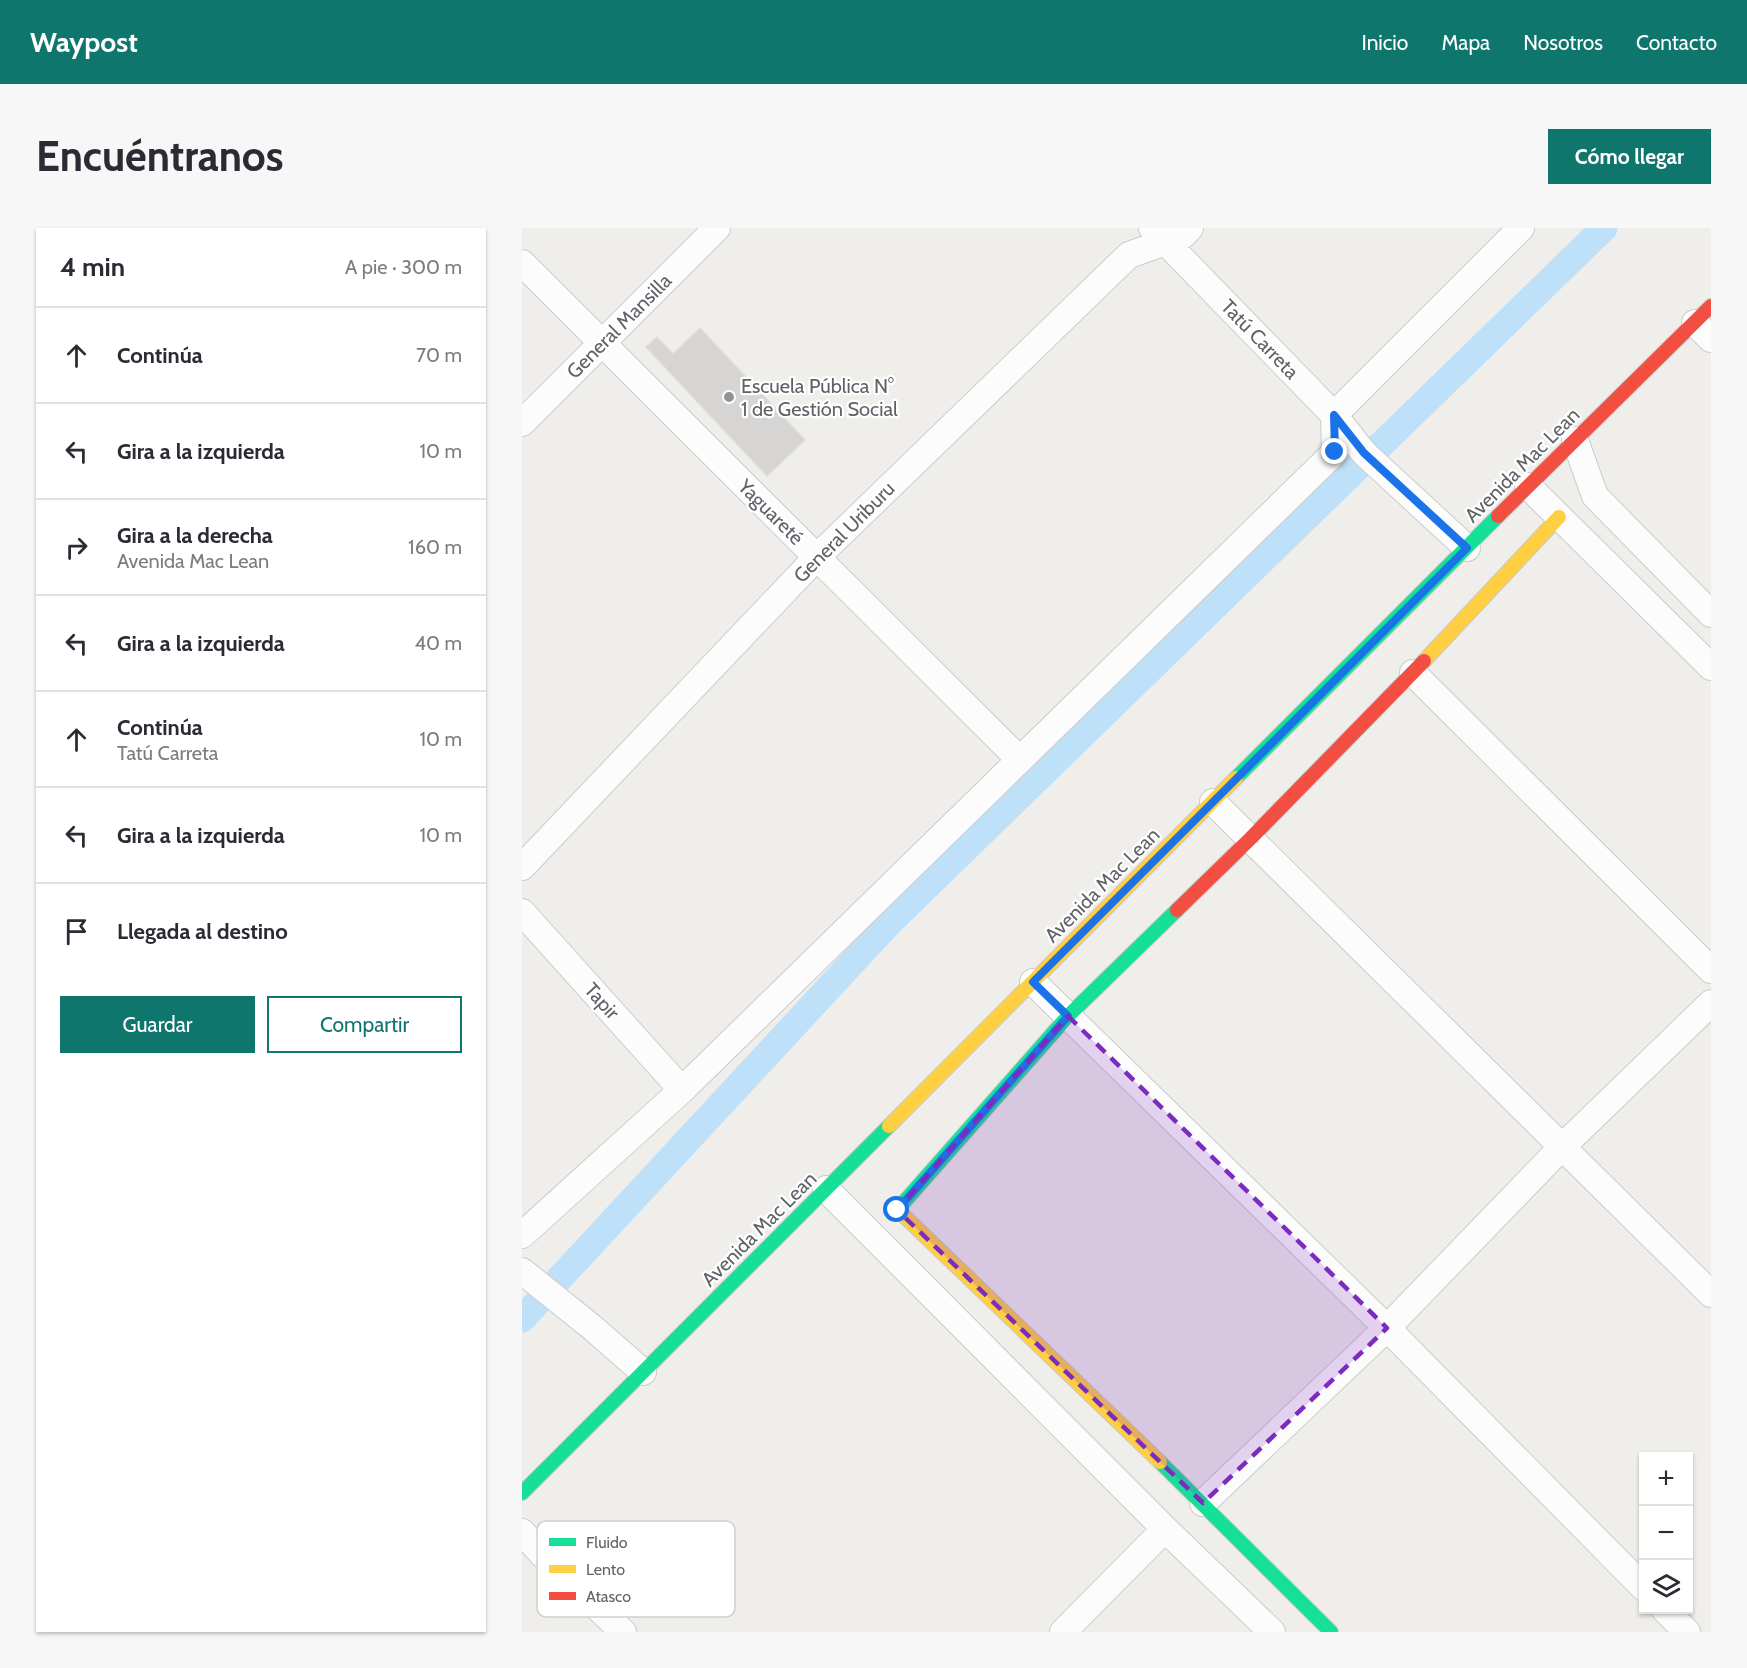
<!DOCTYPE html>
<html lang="es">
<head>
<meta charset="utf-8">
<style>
	:root { --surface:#fff; --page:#f7f7f7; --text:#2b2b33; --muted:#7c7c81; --line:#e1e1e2; --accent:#0f766e }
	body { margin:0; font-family:Cabin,sans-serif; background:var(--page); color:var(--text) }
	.controls { position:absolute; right:18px; bottom:18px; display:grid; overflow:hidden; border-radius:0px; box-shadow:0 2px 4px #0004 }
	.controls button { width:54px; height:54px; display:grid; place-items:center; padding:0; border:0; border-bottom:2px solid var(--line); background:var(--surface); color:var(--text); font:30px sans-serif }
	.stop { position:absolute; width:18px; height:18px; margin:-14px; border:4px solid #1a73e8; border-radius:50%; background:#fff }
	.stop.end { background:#1a73e8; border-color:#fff; box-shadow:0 2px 6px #0008 }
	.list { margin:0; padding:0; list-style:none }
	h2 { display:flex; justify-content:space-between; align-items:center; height:78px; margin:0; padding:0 24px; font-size:26px }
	h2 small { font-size:20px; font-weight:400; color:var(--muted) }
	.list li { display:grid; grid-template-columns:39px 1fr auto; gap:18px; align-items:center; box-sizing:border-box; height:96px; padding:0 24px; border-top:2px solid var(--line) }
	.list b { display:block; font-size:22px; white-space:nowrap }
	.list p { margin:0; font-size:20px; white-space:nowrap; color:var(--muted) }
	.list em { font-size:20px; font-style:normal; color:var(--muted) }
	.actions { display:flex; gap:12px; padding:18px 24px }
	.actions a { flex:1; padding:14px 0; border:2px solid var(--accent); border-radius:0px; text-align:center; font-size:21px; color:var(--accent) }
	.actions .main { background:var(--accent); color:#fff }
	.icon { flex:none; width:33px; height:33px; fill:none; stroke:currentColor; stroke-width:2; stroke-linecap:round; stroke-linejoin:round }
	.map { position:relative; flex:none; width:1189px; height:1404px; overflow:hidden; border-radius:0px }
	header { display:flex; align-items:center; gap:36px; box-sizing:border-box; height:84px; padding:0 30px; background:var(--accent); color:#fff }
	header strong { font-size:28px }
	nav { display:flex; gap:33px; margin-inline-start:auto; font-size:21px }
	.intro { display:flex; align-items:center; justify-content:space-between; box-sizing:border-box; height:144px; padding:0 36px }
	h1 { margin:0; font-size:42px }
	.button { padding:15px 27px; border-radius:0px; background:var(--accent); color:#fff; font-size:21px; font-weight:700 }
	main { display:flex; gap:36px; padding:0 36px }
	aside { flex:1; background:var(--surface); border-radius:0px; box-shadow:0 2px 4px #0004 }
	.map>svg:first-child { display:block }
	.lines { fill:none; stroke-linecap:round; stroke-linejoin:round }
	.canal { stroke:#bfe0f9; stroke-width:27 }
	.building { fill:#d6d5d3; stroke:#deddd9; stroke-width:1.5 }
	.street-casing { stroke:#cbcccc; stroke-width:28 }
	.fast-casing { stroke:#cacacb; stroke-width:16 }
	.slow-casing { stroke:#cacacb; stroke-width:16 }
	.jam-casing { stroke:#cacacb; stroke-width:16 }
	.street { stroke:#fdfcfc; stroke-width:26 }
	.fast { stroke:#16e098; stroke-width:14 }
	.slow { stroke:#ffcf43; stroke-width:14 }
	.jam { stroke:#f24e42; stroke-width:14 }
	.route { stroke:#1a73e8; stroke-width:8 }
	.marked { fill:#7b2cbf; fill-opacity:0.2; stroke:#7b2cbf; stroke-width:4.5; stroke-dasharray:12 8; stroke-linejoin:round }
	.poi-dot { fill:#919496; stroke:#fff; stroke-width:2 }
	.labels { text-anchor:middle; stroke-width:4.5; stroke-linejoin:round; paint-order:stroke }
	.street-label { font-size:20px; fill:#5f6368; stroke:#fff }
	.poi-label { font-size:20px; fill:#5f6368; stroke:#fff; text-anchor:start }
	.key { fill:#fff; stroke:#cfd0d2; stroke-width:1.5 }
	.key-label { font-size:16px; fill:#5f6368 }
</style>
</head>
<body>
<header>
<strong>Waypost</strong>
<nav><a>Inicio</a><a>Mapa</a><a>Nosotros</a><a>Contacto</a></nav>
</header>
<div class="intro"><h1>Encuéntranos</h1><a class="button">Cómo llegar</a></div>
<main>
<aside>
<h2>4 min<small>A pie · 300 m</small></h2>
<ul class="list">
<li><svg class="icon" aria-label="ahead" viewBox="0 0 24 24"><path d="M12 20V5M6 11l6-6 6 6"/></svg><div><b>Continúa</b></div><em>70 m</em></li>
<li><svg class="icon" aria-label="left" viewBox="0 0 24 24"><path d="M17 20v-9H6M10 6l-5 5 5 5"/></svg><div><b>Gira a la izquierda</b></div><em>10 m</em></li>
<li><svg class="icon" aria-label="right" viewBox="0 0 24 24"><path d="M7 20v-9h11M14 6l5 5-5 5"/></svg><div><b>Gira a la derecha</b><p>Avenida Mac Lean</p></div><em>160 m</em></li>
<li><svg class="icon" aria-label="left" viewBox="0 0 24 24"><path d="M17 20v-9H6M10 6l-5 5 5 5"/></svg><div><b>Gira a la izquierda</b></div><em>40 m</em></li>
<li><svg class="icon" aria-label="ahead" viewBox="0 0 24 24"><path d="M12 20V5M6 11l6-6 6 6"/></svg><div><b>Continúa</b><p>Tatú Carreta</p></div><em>10 m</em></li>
<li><svg class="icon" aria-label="left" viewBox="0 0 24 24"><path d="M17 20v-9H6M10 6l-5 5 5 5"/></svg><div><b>Gira a la izquierda</b></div><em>10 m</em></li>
<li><svg class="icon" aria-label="arrive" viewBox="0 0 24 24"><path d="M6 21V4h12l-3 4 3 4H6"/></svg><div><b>Llegada al destino</b></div></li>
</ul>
<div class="actions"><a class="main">Guardar</a><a>Compartir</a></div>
</aside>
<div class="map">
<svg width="1189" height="1404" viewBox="0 0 1189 1404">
	<rect width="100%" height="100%" fill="#efeeea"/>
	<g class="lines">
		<!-- canal -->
		<path class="canal" d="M0,1091L367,695L1082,0"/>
	</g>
	<!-- building -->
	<path class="building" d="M178,100L283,212L245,248L124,119L135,109L151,126Z"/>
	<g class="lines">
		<!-- street casing -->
		<g class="street-casing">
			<path id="street" d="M630,0L812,187L842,225L945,320
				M0,35L498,532
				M1173,95L1189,111
				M0,195L195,0
				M1053,212L1073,268L1189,386
				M1006,258L1189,439
				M891,445L1189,742
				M691,574L1189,1066
				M0,639L295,329L607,27L660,8L668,0
				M0,684L160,862
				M511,754L865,1100L1122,1360
				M304,961L643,1301L750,1404
				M0,1007L160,862L813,224L812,187L999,0
				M0,1043L72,1101L121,1144
				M681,1275L865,1100L1040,919L1189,775
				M0,1304L21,1327L101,1404
				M1143,1382L1165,1404
				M541,1404L643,1301"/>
		</g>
		<!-- fast casing -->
		<g class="fast-casing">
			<path id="fast" d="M714,550L976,288
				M380,986L375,982L546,788L655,682
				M638,1234L809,1404
				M0,1265L367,898"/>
		</g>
		<!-- slow casing -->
		<g class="slow-casing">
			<path id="slow" d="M902,433L1037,289
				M367,898L714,550
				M380,986L638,1234"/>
		</g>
		<!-- jam casing -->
		<g class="jam-casing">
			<path id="jam" d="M976,288L1189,78
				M655,682L729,610L902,433"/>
		</g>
		<!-- street -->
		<use href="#street" class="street"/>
		<!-- fast -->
		<use href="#fast" class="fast"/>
		<!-- slow -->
		<use href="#slow" class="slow"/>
		<!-- jam -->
		<use href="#jam" class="jam"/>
	</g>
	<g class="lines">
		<!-- route -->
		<path class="route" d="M375,982L546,788L511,754L945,320L842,225L812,187L813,224"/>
	</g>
	<!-- marked area -->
	<path class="marked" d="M546,788L865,1100L681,1275L375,982Z"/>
	<!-- markers -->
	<circle class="poi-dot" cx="207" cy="169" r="6"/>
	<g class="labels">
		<!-- street labels -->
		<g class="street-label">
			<text transform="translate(97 98) rotate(-45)" y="7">General Mansilla</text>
			<text transform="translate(738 111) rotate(46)" y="7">Tatú Carreta</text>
			<text transform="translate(1000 237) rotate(-45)" y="7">Avenida Mac Lean</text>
			<text transform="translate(249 284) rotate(45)" y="7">Yaguareté</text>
			<text transform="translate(322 304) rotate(-45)" y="7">General Uriburu</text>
			<text transform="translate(580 657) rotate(-45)" y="7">Avenida Mac Lean</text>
			<text transform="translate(80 773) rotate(48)" y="7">Tapir</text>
			<text transform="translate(237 1001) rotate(-45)" y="7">Avenida Mac Lean</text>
		</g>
		<!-- poi labels -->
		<g class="poi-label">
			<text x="219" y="165">Escuela Pública N°<tspan x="219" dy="23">1 de Gestión Social</tspan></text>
		</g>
	</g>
	<!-- legend -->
	<rect x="15" y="1293" width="198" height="96" rx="9" class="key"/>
	<rect x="27" y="1310" width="27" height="8" fill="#16e098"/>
	<rect x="27" y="1337" width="27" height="8" fill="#ffcf43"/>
	<rect x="27" y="1364" width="27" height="8" fill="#f24e42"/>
	<g class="key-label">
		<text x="64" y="1320">Fluido</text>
		<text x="64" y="1347">Lento</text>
		<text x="64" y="1374">Atasco</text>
	</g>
</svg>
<div class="controls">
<button>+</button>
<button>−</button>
<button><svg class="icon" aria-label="layers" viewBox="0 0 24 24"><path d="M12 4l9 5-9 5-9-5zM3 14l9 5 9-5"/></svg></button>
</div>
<div class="stop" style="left:375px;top:982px"></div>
<div class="stop end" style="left:813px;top:224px"></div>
</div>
</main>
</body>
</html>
